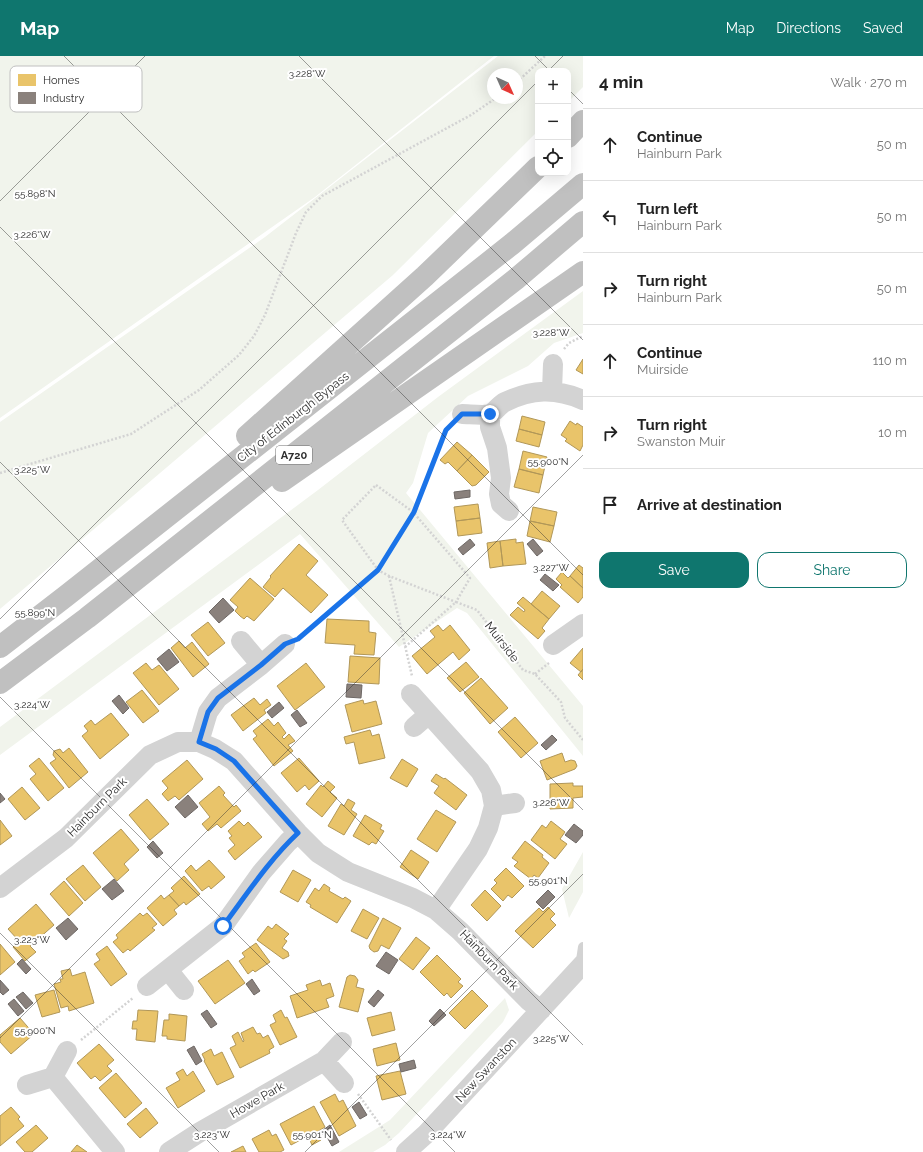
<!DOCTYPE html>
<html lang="en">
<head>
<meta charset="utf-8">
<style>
	:root { --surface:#fff; --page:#f2f2f2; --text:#222; --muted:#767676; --line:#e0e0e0; --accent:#0f766e }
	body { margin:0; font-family:Raleway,sans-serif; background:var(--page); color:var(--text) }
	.controls { position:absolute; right:12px; top:12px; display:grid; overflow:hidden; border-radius:8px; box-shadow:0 4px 16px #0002 }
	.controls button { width:36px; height:36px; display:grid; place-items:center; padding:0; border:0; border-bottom:1px solid var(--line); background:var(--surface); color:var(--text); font:20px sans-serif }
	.compass { position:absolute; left:487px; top:12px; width:36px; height:36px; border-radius:50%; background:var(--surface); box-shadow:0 4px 16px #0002; rotate:135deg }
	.stop { position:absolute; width:12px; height:12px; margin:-9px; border:3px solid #1a73e8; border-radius:50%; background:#fff }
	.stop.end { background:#1a73e8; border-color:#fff; box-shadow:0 1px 4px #0008 }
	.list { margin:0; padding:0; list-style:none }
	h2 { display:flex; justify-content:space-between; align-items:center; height:52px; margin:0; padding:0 16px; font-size:17px }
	h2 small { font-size:13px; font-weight:400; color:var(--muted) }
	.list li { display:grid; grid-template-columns:26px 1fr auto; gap:12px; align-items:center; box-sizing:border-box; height:72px; padding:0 16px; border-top:1px solid var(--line) }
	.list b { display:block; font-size:15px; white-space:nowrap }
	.list p { margin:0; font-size:13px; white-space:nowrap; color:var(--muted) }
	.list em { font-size:13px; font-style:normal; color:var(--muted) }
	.actions { display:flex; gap:8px; padding:12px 16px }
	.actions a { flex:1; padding:9px 0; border:1px solid var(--accent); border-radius:12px; text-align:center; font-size:14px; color:var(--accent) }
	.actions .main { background:var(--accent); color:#fff }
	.icon { flex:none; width:22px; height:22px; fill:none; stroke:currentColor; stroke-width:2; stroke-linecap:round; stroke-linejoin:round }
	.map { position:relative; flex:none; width:583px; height:1096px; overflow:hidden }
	header { display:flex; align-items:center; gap:24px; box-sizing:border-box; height:56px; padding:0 20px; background:var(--accent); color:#fff }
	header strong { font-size:19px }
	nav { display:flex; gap:22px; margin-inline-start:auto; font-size:14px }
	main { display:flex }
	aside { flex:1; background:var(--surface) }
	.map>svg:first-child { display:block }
	.green { fill:#f1f4ec; fill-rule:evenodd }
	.homes { fill:#e9c46a; stroke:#b19758 }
	.industry { fill:#8a817c; stroke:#6e6865 }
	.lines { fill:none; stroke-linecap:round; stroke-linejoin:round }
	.path { stroke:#d3d3d3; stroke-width:2.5; stroke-dasharray:2 2; stroke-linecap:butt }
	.lane { stroke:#d3d3d3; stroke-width:10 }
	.street { stroke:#d3d3d3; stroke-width:20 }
	.highway { stroke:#c0c0c0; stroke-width:22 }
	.route { stroke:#1a73e8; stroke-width:5 }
	.ticks { fill:none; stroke:#2e2e2e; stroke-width:1; stroke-opacity:0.45 }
	.labels { text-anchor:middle; stroke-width:4; stroke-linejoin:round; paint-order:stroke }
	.shield { fill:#fff; stroke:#6d6d6d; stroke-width:1 }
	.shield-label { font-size:11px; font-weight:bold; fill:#2e2e2e }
	.street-label { font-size:12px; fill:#2e2e2e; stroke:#fff }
	.key { fill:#fff; stroke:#c0c0c0; stroke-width:1 }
	.key-label { font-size:11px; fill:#2e2e2e }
	.ticks-label { font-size:10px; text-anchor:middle; fill:#2e2e2e; stroke:#fff; stroke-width:4; stroke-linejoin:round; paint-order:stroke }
</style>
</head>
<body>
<header>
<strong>Map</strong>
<nav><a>Map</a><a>Directions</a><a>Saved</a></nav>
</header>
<main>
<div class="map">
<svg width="583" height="1096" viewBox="0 0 583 1096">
	<rect width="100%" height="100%" fill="#fff"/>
	<!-- green -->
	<path class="green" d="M0,0H494L315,141L0,362Z
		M498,0H583V31L568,46V15H538V75L393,219L0,553V366L265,181ZM493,18H517V42H493Z
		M583,235V277L554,287L528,310L468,340L428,377L413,427L406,437L583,650V700L467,557L457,552L399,591L300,478L0,699V671L318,434L438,341Z
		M583,796V836L569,862L562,833Z
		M505,942L509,954L503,966L399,1077L385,1089L373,1096H339L390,1064Z"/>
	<!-- homes -->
	<path class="homes" d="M583,303V318L576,314Z
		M522,360L545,366L542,379L519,373Z
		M570,365L576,369L577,367L583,371V389L580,395L565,385L567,383L561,379Z
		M519,373L542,379L539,391L516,385Z
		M457,386L472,399L457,415L448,406L445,408L440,404Z
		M523,395L547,401L543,419L519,413Z
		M472,399L489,416L476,429L472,430L457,415Z
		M519,413L543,419L539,437L514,431Z
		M478,448L480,462L456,465L454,451Z
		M533,451L557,456L554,470L530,465Z
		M480,462L482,477L458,480L456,465Z
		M530,465L554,470L550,486L527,480Z
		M516,483V487L523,486L526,508L503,510L500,485Z
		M500,485L503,510L490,512L487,487Z
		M299,488L318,505L306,519L328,539L311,557L283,532L275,541L263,531L271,521L270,520Z
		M579,509L583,512V532L570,520Z
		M562,516L568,522L570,520L583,532V541L578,547L560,531L562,529L556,523Z
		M250,522L274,543L254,565L247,560L244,563L240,560L235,555L238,551L230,544Z
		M542,535L560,550L549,563L531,548Z
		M523,541L549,563L542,572L545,575L538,583L510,559L518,551L524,556L525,554L517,547Z
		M327,563L369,565V576L376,577L374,599L354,598L355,589L325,587Z
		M208,566L225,587L208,600L191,579Z
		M438,569L443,575L450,569L470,594L459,604L453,596L427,618L412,600L435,581L430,575Z
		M179,585L185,592L192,586L209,608L193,621L171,592Z
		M583,592V613L581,616L570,607Z
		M350,600L380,602L379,628L348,626Z
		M466,606L479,621L460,636L447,622Z
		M146,607L152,614L159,609L179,633L159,649L133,617Z
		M306,607L325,631L295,654L277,630Z
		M583,613V624L578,619Z
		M481,622L508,652L490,668L464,637Z
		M142,634L159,655L143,667L126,646Z
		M254,642L260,649L267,643L271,649L264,654L266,657L243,675L231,659Z
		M363,644L364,648L376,645L382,668L352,676L345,649Z
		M111,657L129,679L100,703L82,680L88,675L84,670L91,664L95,669Z
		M515,661L538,687L521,702L498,676Z
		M268,663L274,670L278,666L286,677L282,681L284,683L289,678L295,685L288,689L293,695L274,710L253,683L257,680L253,675Z
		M370,674L372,680L379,678L385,702L359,708L354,686L346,688L344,681Z
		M69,692L88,716L69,732L50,707L56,703L53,699L54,695L60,693L63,697Z
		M562,697L565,706L571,704L575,705L577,710L575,713L547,724L540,705Z
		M39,702L64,732L48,745L30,723L36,718L29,710Z
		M299,702L319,725L309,734L305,729L297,736L281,717Z
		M402,703L418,713L407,731L390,722Z
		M187,704L203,723L179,744L175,740L168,745L162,738L168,732L162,725Z
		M436,718L444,723L445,722L467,739L456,754L434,737L439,730L431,725Z
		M328,725L335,731L330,736L337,742L322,761L306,748L321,729L323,731Z
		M573,727V730H583V741L573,742V752L550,753V728Z
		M219,730L225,737L223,739L234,751L236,749L241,755L221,772L217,768L208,775L202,768L210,761L199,747Z
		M22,731L40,752L25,764L8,743Z
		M147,743L169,768L150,784L129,759Z
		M348,743L355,747L351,754L357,758L344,779L328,770L341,748L344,750Z
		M436,754L456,766L437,796L417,783Z
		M365,759L382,769L380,773L384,775L376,788L372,786L369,789L353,780Z
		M0,764L12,780L0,789Z
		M239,765L244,770L248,766L262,781L235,804L228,795L235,789L229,782L232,780L228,775Z
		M551,765L565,776L560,783L567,788L555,803L531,784L542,769L546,772Z
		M121,773L139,794L124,808L129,814L117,825L93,797Z
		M525,785L543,799L542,801L549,807L538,822L534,819L531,823L514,810L518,806L512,802Z
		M411,794L429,806L418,823L400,811Z
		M209,804L225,821L211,833L209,830L202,835L185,815L191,809L196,815Z
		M83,809L101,831L85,845L66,823Z
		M506,812L524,830L512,842L508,839L503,845L491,833L497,827L494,824Z
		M293,814L311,824L298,846L280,836Z
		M184,820L200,838L186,849L184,846L179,850L169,839L174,835L171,832Z
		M64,825L83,847L69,860L50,838Z
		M324,828L330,832L329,835L343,843L345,841L351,845L337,867L310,851L311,849L306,846L315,832L319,835Z
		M485,834L501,850L487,865L471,849Z
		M161,839L164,843L169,839L179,850L174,854L177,858L163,870L147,852Z
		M36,848L54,869L30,890L36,896L25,905L13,891L19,885L8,873Z
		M548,851L555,858L550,863L556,869L533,892L515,875L539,852L543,856Z
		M363,853L379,862L367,883L351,875Z
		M140,857L143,860L147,857L157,868L152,872L155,874L130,895L128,893L123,897L113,886L118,882L116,879Z
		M383,862L401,872L389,893L381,889L378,895L374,896L370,893L369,890Z
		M276,868L289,878L284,883L287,885L282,892L288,896L289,900L283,903L257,884L268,870L272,873Z
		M416,881L430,892L413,914L399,903Z
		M256,887L270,906L255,916L253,914L248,918L239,905L245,901L242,897Z
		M0,888L15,906L0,919Z
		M107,890L127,918L111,930L94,908L100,904L96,898Z
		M437,899L461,923L458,926L463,930L451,942L447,937L444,940L420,916Z
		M228,904L245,927L215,948L198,925Z
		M70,913L72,920L85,916L94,947L69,955L68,950L61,952L54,928L61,926L60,923H63L61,915Z
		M350,919L355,920L358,924L356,931L364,933L358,956L339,951L347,921Z
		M320,924L322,930L330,927L334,940L326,943L329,951L297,962L290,940L308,934L306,929Z
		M54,934L60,956L42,961L35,939Z
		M472,934L488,950L465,973L449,957Z
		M138,954L158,955L155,986L136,984L137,973H132L133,965H137Z
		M281,954L285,962L287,961L297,981L280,989L270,969L276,966L273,959Z
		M391,956L395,974L372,980L367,962Z
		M169,958L187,960L185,985L167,983V980H162L164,964H169Z
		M20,962L34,978L11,998L0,986V979Z
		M253,971L257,978L260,977L263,982L268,979L274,991L269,994L270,997L240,1012L230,992L236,989L232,980L238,976L243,986L244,985L241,977Z
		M396,987L400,1004L377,1010L373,993Z
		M99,988L114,1004L107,1010L112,1015L100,1025L95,1020L91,1023L77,1007Z
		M211,993L214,1000L222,996L234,1021L217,1029L204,1005L205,1004L202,998Z
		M183,1013L187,1020L193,1015L205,1035L178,1052L166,1032L180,1024L176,1017Z
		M400,1015L406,1038L382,1044L376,1020Z
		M116,1017L142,1047L125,1062L99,1032Z
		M335,1038L339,1046L343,1044L356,1070L339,1080L320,1046Z
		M314,1050L325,1071L317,1076L321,1084L312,1089L308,1080L291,1089L280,1068Z
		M11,1051L20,1061L18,1063L24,1070L0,1090V1060Z
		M146,1052L158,1067L140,1082L127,1068Z
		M36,1069L48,1082L32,1096H25L16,1086Z
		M269,1074L272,1080L276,1078L284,1094L280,1096H259L252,1083Z
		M77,1089L87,1096H71Z
		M243,1090L246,1096H231Z"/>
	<!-- industry -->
	<path class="industry" d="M470,434V441L455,443L454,436Z
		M470,483L475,489L463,499L458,493Z
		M533,483L543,495L537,500L527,488Z
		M545,518L559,529L553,535L540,524Z
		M223,542L234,554L219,567L209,556Z
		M169,593L179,606L167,615L157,603Z
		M347,628L362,629L361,642L346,641Z
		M119,639L129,652L123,658L112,645Z
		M279,646L284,652L272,662L267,656Z
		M297,654L307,667L300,671L291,659Z
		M552,679L557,684L546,694L541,689Z
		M0,737L5,743L0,747Z
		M188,739L198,751L185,762L175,751Z
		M574,768L583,775V779L576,787L565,779Z
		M153,785L163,797L157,802L147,791Z
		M114,823L124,835L112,844L102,833Z
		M548,834L555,841L543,853L536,846Z
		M68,862L78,873L66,884L56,872Z
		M386,896L398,904L389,918L376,910Z
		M22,903L31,913L26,918L17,908Z
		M252,923L260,935L254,939L246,928Z
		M0,924L9,934L3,939L0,936Z
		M378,934L384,939L374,951L368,946Z
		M23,936L33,947L26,953L16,941Z
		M14,943L24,955L18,960L8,948Z
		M440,953L446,959L434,970L429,965Z
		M207,954L217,968L211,972L201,958Z
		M194,990L202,1005L196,1009L187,994Z
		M414,1004L416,1012L401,1016L399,1008Z
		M359,1046L367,1059L360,1063L352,1051Z
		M330,1069L339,1086L332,1090L323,1074Z"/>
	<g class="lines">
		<!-- path -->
		<path class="path" d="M517,26L545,0
			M564,293L569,287L583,280
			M0,417L131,378L199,334L239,299L254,280L265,259L296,177L306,156L322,140L471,59L496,42
			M376,429L413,456L470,522L456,546L389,520L378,514L342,464Z
			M389,520L412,620
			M301,579L378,514L413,456L446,374L449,371
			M405,591L456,546L477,554L523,614L535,618L561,646L565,662L583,684
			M535,618L549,607
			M81,984L133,942
			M358,1038L391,1084"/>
		<!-- lane -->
		<path class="lane" d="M580,911L583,891"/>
		<!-- street -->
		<path class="street" d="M552,335L553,308
			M462,358C469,358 484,360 490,358C495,356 499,349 505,346C532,333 555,332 583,344
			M490,358V371L497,392L501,422L499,438L501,448L509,455
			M241,585L261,609
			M553,589L583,568
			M411,638L480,715L491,734L494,750L488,772L478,793L436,854
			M414,671L429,658
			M199,686L208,656L218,642L261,609L285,588
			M494,750L515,747
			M0,832L66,782L150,699L178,686H199L215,693L234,705L298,777L318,797L348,816L413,842L436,854L460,875L529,945L541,954
			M168,914L184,934
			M147,930L223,870L261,817L288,786L298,777
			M324,1005L344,1027
			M53,1021L115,1096
			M27,1029L53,1021L67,995
			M169,1096L200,1076L324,1005L342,986
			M406,1096L426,1078L583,908"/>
		<!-- highway -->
		<path class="highway" d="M568,81L583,65
			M247,380L425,220L538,111
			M282,425L583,216
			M0,591L66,540L512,188L583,128
			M0,627L87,562L516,223L583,166"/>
	</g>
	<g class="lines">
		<!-- route -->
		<path class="route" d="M223,870C247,838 269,804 298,777L234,705L216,693L199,686L208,656L218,642L261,609L285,588L298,583L378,514L414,456L446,374L462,358H490"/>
	</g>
	<!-- ticks -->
	<path class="ticks" d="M64,0L583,519M299,0L583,284M535,0L550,15M548,15L563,0M568,33L583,48M0,145L145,0M0,171L583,754M0,406L583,989M0,563L538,25M0,641L455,1096M0,877L219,1096M0,982L583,399M305,1096L583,818"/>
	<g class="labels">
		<!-- shield labels -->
		<rect class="shield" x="276" y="390" width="36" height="18" rx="3"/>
		<g class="shield-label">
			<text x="294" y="403">A720</text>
		</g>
		<!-- street labels -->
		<g class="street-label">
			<text transform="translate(293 361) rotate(-38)" y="4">City of Edinburgh Bypass</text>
			<text transform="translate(502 586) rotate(52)" y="4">Muirside</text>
			<text transform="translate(97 751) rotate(-45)" y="4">Hainburn Park</text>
			<text transform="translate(489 904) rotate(46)" y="4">Hainburn Park</text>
			<text transform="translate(486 1014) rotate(-47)" y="4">New Swanston</text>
			<text transform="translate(257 1044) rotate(-30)" y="4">Howe Park</text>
		</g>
	</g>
	<!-- legend -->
	<rect x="10" y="10" width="132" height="46" rx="6" class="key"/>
	<rect x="18" y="18" width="18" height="12" fill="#e9c46a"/>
	<rect x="18" y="36" width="18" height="12" fill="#8a817c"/>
	<g class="key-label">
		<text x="43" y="28">Homes</text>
		<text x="43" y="46">Industry</text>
	</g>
	<g class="ticks-label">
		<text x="307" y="21">3.228°W</text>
		<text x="35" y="141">55.898°N</text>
		<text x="32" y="182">3.226°W</text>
		<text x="551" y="280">3.228°W</text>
		<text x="548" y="409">55.900°N</text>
		<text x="32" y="417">3.225°W</text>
		<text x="551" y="515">3.227°W</text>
		<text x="35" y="560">55.899°N</text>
		<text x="32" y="652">3.224°W</text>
		<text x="551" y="750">3.226°W</text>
		<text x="548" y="828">55.901°N</text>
		<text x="32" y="887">3.223°W</text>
		<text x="35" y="978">55.900°N</text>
		<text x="551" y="986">3.225°W</text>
		<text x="212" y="1082">3.223°W</text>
		<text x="312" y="1082">55.901°N</text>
		<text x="448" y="1082">3.224°W</text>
	</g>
</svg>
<div class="controls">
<button>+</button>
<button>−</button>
<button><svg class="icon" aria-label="locate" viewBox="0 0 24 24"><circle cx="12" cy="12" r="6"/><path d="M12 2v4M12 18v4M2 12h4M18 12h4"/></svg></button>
</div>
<svg class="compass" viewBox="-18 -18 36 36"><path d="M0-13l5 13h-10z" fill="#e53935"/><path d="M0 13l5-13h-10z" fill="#767676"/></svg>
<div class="stop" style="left:223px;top:870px"></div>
<div class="stop end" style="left:490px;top:358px"></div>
</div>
<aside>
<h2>4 min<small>Walk · 270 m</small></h2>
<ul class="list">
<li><svg class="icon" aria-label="ahead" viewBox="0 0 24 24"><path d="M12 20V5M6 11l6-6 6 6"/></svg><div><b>Continue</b><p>Hainburn Park</p></div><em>50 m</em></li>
<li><svg class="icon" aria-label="left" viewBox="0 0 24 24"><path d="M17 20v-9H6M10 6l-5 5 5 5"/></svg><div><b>Turn left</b><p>Hainburn Park</p></div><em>50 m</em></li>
<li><svg class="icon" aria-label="right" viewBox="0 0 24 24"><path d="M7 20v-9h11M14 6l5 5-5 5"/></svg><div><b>Turn right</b><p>Hainburn Park</p></div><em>50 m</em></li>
<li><svg class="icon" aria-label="ahead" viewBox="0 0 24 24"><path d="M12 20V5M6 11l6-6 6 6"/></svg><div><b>Continue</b><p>Muirside</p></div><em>110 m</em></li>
<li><svg class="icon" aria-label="right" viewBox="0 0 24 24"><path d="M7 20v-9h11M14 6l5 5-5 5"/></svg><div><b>Turn right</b><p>Swanston Muir</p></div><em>10 m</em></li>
<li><svg class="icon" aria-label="arrive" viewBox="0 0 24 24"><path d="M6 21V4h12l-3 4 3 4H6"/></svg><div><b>Arrive at destination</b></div></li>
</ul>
<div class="actions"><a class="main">Save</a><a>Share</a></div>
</aside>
</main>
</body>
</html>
